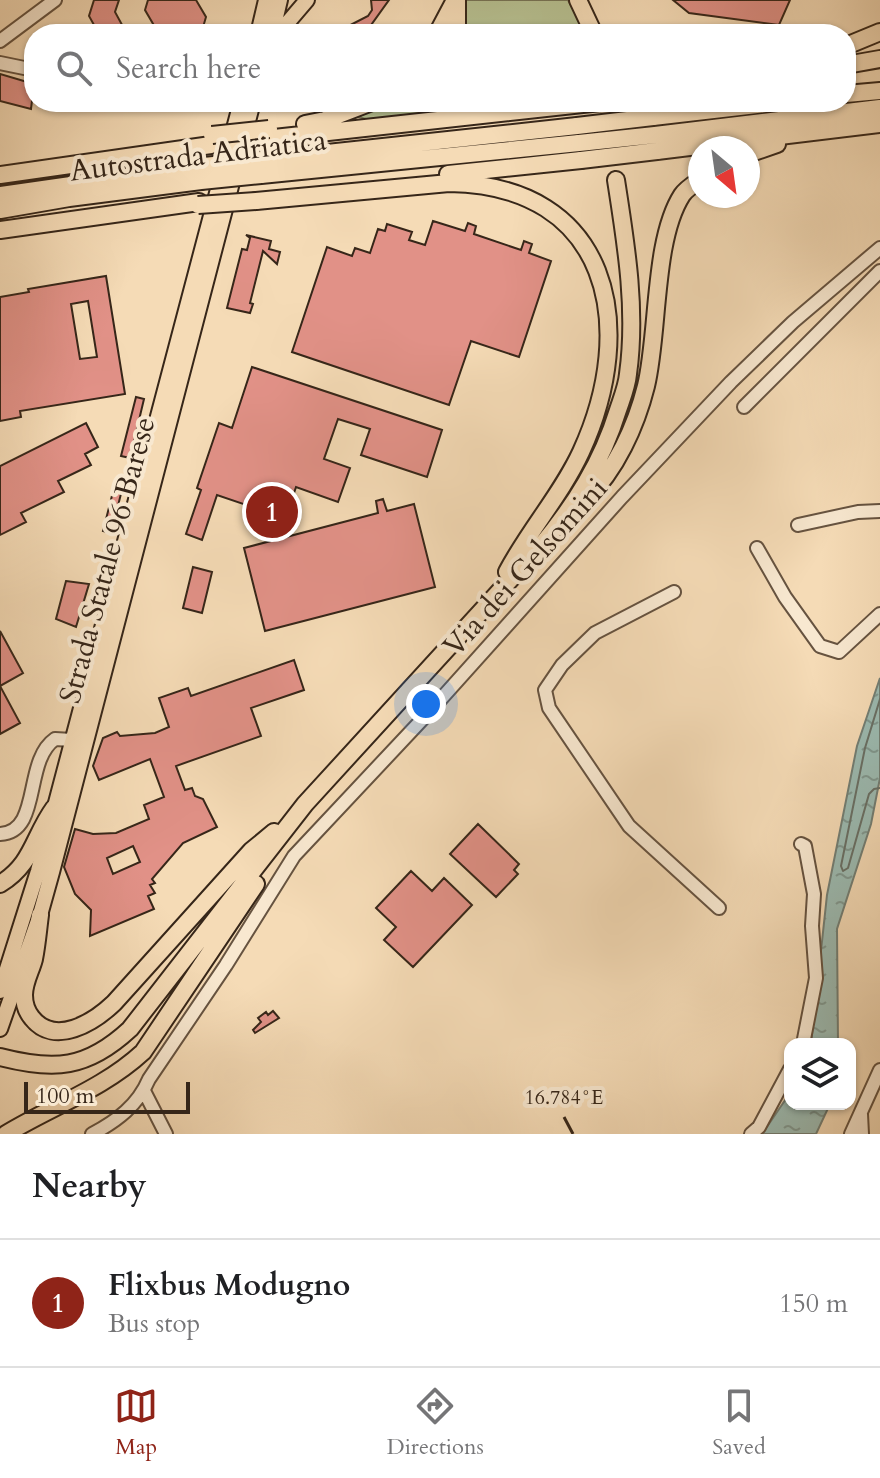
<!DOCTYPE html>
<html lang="en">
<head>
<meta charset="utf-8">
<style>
	:root { --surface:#fff; --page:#f6f6f6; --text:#202124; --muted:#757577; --line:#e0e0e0; --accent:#8f2418 }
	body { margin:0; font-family:Cardo,serif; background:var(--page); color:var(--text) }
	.controls { position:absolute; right:24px; bottom:24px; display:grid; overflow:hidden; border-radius:16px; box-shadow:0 2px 6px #0004 }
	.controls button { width:72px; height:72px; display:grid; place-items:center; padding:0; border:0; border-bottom:2px solid var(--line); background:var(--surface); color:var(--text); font:40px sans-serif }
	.compass { position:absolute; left:688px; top:136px; width:72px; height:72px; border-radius:50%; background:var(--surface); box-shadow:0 2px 6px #0004; rotate:151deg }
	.scale { position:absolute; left:24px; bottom:20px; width:166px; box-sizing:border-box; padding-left:8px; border:4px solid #362619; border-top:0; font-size:22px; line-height:28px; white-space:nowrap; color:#362619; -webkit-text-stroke:6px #f8e8d0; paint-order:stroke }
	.you { position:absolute; left:426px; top:704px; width:28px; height:28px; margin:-20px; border:6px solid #fff; border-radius:50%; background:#1a73e8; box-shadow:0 0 0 12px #1a73e833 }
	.badge { display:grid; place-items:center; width:52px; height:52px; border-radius:50%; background:var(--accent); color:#fff; font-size:26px; font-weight:700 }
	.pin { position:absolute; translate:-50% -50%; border:4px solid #fff; box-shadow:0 2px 8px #0006 }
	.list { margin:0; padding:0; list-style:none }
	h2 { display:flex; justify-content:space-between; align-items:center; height:104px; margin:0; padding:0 32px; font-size:34px }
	h2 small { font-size:26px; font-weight:400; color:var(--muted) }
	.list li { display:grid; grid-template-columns:52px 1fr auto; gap:24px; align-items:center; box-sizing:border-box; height:128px; padding:0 32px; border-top:2px solid var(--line) }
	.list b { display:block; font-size:30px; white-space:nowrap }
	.list p { margin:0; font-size:26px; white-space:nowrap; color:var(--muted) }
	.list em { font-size:26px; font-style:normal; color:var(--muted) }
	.icon { flex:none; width:44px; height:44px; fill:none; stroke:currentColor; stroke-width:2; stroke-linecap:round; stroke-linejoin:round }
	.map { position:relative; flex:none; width:880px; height:1134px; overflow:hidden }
	.search { position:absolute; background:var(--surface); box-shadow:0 2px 6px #0004; left:24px; right:24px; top:24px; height:88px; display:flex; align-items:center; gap:20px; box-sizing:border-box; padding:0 28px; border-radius:32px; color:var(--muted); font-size:30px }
	.sheet { height:232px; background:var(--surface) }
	nav { display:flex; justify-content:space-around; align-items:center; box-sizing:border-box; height:112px; border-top:2px solid var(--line); background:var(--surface); font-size:22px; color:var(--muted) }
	nav a { display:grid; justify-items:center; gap:4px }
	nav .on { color:var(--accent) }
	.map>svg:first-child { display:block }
	.grass { fill:#b7c192; stroke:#767456; stroke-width:2 }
	.water { fill:url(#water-ripples); stroke:#737f75; stroke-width:2 }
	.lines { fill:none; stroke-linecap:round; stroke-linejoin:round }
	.shore { stroke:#697066; stroke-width:2 }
	.building { fill:#e19187; stroke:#362619; stroke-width:2; fill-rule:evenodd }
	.highway-tunnel { stroke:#cfb797; stroke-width:16; stroke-dasharray:16 8; stroke-linecap:butt }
	.minor-casing { stroke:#665340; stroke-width:16 }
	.major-casing { stroke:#362619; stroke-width:18 }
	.highway-casing { stroke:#362619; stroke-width:20 }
	.minor { stroke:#f8e8d0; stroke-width:12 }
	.major { stroke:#f5dbb6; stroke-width:14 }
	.highway { stroke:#f5dbb6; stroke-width:16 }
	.highway-bridge-casing { stroke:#362619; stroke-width:20; stroke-linecap:butt }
	.highway-bridge { stroke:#f5dbb6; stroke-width:16 }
	.ticks { fill:none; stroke:#362619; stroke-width:3 }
	.labels { text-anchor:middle; stroke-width:8; stroke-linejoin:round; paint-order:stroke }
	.street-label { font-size:30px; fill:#362619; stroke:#f8e8d0 }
	.ticks-label { font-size:20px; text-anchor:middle; fill:#362619; stroke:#f8e8d0; stroke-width:8; stroke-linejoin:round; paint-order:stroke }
</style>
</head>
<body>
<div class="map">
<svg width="880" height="1134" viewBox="0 0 880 1134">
	<defs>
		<pattern id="water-ripples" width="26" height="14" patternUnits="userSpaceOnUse" patternTransform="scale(2)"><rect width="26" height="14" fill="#9cbbb2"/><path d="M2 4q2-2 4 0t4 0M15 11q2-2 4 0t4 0" fill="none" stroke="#809890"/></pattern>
	</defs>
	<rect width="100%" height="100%" fill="#f5dbb6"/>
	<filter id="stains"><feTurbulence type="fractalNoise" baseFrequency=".0025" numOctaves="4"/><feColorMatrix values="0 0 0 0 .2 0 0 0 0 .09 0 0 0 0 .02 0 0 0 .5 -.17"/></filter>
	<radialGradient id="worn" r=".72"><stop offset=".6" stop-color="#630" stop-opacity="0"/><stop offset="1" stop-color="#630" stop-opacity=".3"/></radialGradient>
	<!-- grass -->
	<path class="grass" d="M461,0H568L587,34H462Z
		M387,102H504L370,120L358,117Z"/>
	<!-- water -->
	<path class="water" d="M880,678V778L871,824L837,929L838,1044H811L827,895L857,746Z
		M790,1093V1104H830L816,1134H762Z"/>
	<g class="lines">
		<!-- shore -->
		<path class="shore" d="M880,699L865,748L841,866L843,871L848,868L869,794L874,789L880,788"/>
	</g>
	<!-- building -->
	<path class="building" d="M94,0H119L115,12L127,34H99L89,16Z
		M148,0H196L206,17L201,34H159L145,10Z
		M371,0H389L366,32L362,29L352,34H333L368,16L372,10Z
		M673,0H790L779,25L689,13Z
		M0,74L34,84L31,109L0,101Z
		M433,221L465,231L468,223L476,226L474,234L521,250L524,241L532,244L529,253L551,261L519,357L471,341L449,405L292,352L327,247L352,256L355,248L370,253L378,229L385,231L387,224L412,232L409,240L425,245Z
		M246,235L271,241L269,249L280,252L277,264L263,251L250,303L253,304L250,313L227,308L242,249L247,250L250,238Z
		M106,276L125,394L20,411L21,417L0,421V297L29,292L28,289ZM88,301L97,357L80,359L71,304Z
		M252,367L442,430L427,477L361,455L370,429L338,419L324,459L350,468L338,502L296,487L289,508L283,506L279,516L217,495L202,540L186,534L201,490L197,488L219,423L232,428Z
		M136,397L144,399L130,458L121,456Z
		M86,423L98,447L85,454L91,465L58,481L64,492L21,513L26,522L0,535V466Z
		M116,480L124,482L111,533L103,531Z
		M383,499L387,511L414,504L435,587L265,631L244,548L378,513L376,501Z
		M193,567L212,572L202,613L183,608Z
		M66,581L89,584L76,627L56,619Z
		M0,631L23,673L0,686Z
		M294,660L304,690L251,708L261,736L176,766L185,790L192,788L195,796L203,799L217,827L183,843L152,879L155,883L150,885L155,893L148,896L154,909L90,936L91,910L75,894L64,867L75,829L93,834L116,833L149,819L144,805L164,797L150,759L99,780L93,766L103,738L117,732L120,736L155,733L169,727L159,698L188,688L191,696ZM133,846L140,862L113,874L107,858Z
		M0,686L20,723L0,734Z
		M478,824L519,864L514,870L518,874L496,897L450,854Z
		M411,871L432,891L444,878L472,905L413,967L384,940L396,927L376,908Z
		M273,1011L279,1018L255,1033L253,1030L261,1022L258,1018L266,1012L268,1015Z"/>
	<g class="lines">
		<!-- highway-tunnel -->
		<path class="highway-tunnel" d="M607,102L616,180"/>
		<!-- minor casing -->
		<g class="minor-casing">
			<path id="minor" d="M0,41L55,0
				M0,63L34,70
				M744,407L880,271
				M798,525L858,512L880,511
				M757,548L785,597L820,646L839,652L880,614
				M674,592L595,633L562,665L545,690L549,708L629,826L719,908
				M0,834C42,832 23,761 55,739L72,740
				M801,844L805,846L814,894L812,926L816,978L803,1044
				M144,1091L166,1134
				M861,1114L862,1134
				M92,1134C117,1121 138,1105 149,1079L226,965L294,856L432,709L622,497L731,382L793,322L880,248
				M751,1134L759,1127L790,1069
				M851,1134L880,1070"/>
		</g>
		<!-- major casing -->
		<g class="major-casing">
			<path id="major" d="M258,34L266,0
				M272,34L280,0
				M278,34L307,0
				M0,991L38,871L241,102
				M0,1029L40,915L52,872L253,102"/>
		</g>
		<!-- highway casing -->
		<g class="highway-casing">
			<path id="highway" d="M457,0V34
				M578,0L594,34
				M437,34L455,0
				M846,46L880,32
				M846,65L880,59
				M846,94L880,91
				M653,117L782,102
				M305,124L325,120L372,102
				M655,135L880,108
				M265,139L601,102
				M657,151L880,124
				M748,154L777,144
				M262,160L577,126
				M448,174L581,160
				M0,175L211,145
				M261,175L579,143
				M0,195L204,166
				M256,201L449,183C610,185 639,326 581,452C561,495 529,530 507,572
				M0,210L69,198L201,181
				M0,230L199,202
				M586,499C616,470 636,426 646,386C659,333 653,240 682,195C686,189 694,184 700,180
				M0,884C33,864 33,837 54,808
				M40,915C38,930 37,944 34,959C31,971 24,982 24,995C24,1003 27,1012 32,1018C55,1047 94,1022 114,1003L251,851L274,832
				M0,1057C54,1071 87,1069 130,1029L305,804L540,547C575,505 602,462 618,410C622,398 627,386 628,374C637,310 626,244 616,180
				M6,1134C52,1106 103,1089 143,1052L256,884"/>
		</g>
		<!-- minor -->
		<use href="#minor" class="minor"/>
		<!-- major -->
		<use href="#major" class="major"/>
		<!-- highway -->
		<use href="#highway" class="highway"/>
		<!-- highway-bridge casing -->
		<g class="highway-bridge-casing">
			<path id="highway-bridge" d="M577,126L653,117
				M212,135L269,129
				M579,143L655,135
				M581,160L657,151
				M204,166L262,160
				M201,181L261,175
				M198,205L256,201"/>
		</g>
		<!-- highway-bridge -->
		<use href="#highway-bridge" class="highway-bridge"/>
	</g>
	<!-- ticks -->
	<path class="ticks" d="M564,1117L573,1134"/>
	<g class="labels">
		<!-- street labels -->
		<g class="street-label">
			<text transform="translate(198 155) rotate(-7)" y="10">Autostrada Adriatica</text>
			<text transform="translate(107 560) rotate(-75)" y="10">Strada Statale 96 Barese</text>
			<text transform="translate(525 567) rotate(-48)" y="10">Via dei Gelsomini</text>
		</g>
	</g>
	<g class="ticks-label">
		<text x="564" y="1104">16.784°E</text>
	</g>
	<rect width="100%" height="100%" filter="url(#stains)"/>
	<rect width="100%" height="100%" fill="url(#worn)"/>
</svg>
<div class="controls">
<button><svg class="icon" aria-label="layers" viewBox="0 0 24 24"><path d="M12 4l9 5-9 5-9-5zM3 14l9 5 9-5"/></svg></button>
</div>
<svg class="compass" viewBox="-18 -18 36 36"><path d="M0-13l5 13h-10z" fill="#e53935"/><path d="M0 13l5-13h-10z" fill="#757577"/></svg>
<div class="scale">100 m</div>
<div class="you"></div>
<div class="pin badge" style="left:272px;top:512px">1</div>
<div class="search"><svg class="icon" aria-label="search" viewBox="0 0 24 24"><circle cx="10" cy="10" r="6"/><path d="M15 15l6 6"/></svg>Search here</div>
</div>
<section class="sheet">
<h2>Nearby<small></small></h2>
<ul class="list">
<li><span class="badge">1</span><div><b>Flixbus Modugno</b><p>Bus stop</p></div><em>150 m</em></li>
</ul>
</section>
<nav>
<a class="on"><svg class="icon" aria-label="map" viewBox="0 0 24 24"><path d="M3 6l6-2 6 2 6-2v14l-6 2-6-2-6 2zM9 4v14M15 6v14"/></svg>Map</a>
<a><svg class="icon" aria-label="directions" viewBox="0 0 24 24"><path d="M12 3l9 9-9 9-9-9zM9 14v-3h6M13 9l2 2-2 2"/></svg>Directions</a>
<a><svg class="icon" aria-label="saved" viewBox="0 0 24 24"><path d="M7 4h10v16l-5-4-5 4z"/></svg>Saved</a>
</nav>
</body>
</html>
